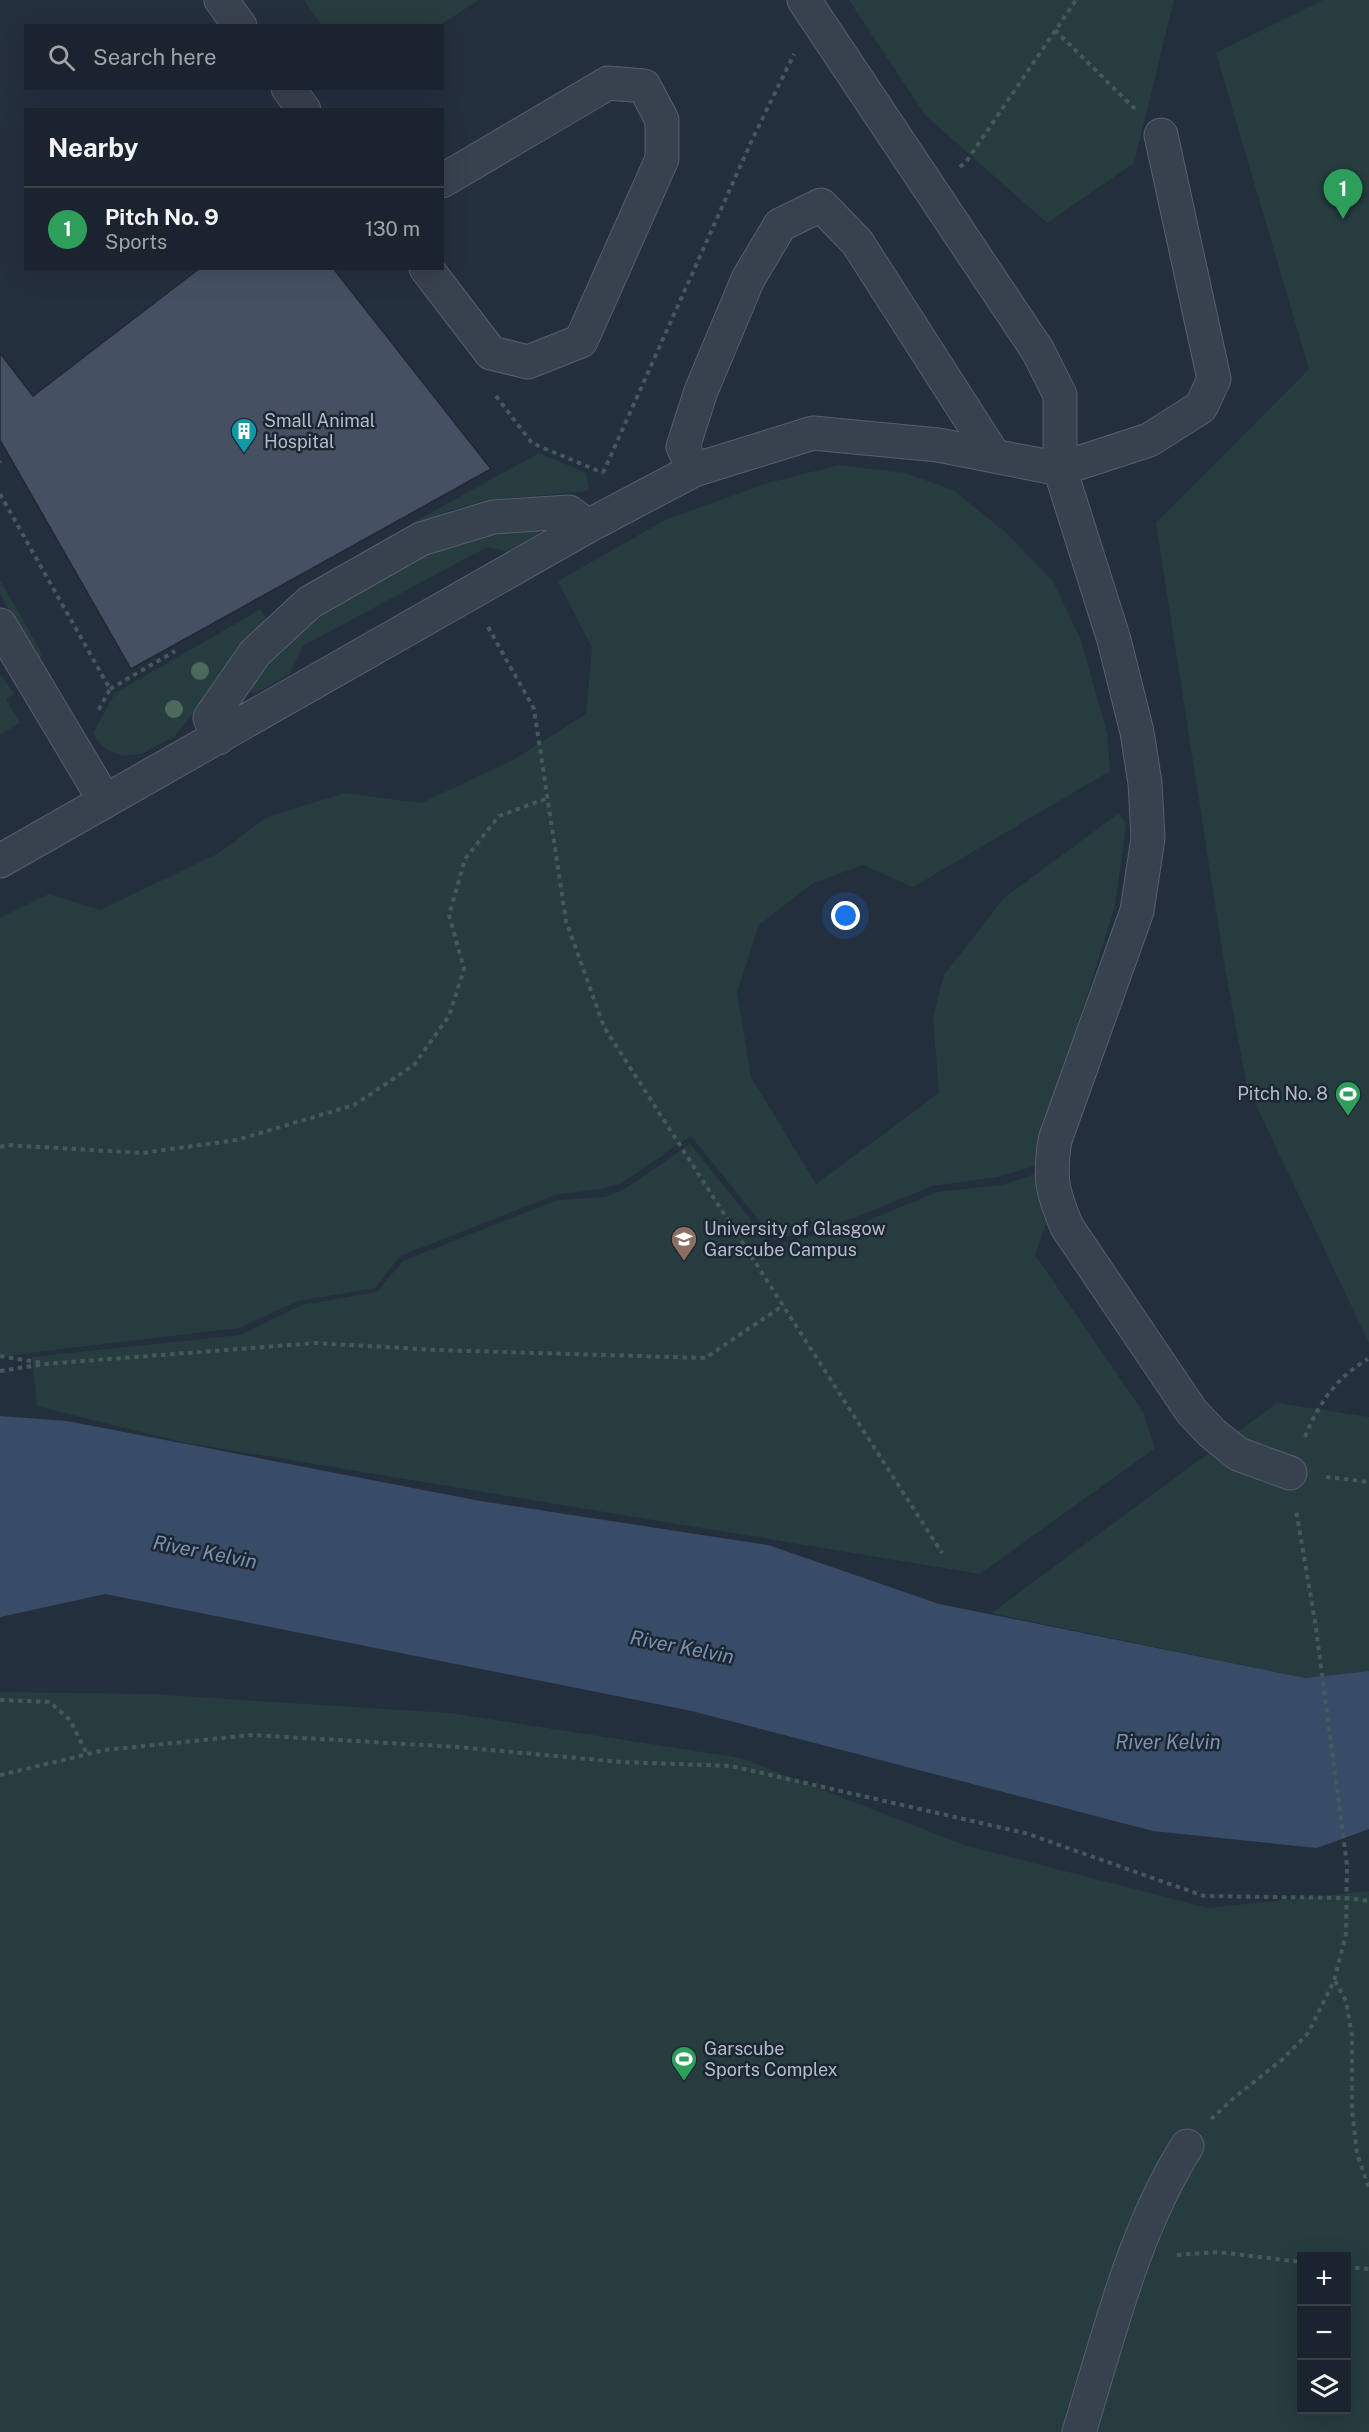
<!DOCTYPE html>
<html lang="en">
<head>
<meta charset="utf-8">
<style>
	:root { --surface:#1b232e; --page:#282f3a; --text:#f1f3f6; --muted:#a0a4aa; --line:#39404a; --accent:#d93025 }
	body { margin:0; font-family:"Public Sans",sans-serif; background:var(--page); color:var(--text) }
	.controls { position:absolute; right:18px; bottom:18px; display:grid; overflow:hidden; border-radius:0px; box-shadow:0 6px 24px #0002 }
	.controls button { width:54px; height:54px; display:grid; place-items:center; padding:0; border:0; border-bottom:2px solid var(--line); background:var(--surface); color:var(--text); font:30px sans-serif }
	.you { position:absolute; left:846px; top:916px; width:21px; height:21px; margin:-15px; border:4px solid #fff; border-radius:50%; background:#1a73e8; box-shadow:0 0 0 9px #1a73e833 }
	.badge { display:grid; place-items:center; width:39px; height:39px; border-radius:50%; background:var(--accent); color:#fff; font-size:20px; font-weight:700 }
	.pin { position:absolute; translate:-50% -50px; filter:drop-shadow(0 2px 3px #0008) }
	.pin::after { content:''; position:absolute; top:32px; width:21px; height:18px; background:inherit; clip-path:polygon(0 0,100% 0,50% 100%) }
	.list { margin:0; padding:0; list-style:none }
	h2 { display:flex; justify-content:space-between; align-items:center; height:78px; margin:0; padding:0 24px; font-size:26px }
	h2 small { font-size:20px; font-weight:400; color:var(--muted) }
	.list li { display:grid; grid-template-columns:39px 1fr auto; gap:18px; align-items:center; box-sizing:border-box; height:84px; padding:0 24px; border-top:2px solid var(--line) }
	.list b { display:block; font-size:22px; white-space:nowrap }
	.list p { margin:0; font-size:20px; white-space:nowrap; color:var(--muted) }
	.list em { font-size:20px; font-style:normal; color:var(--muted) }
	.icon { flex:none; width:33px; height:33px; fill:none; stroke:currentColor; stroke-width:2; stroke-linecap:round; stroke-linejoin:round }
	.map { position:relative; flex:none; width:1369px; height:2432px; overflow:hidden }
	.search { position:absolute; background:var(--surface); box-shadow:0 6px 24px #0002; left:24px; top:24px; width:420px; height:66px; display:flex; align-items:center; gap:15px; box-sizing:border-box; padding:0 21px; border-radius:0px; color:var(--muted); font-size:22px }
	.panel { position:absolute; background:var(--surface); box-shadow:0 6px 24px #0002; left:24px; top:108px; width:420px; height:162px; border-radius:0px }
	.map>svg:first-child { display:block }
	.green { fill:#263c3f; fill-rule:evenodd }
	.water { fill:#394c67 }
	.building { fill:#455162; stroke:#1f2835; stroke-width:1.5 }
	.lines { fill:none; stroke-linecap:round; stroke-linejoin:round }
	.minor-casing { stroke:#565f6c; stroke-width:35 }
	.path { stroke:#44595c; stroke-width:4; stroke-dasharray:4.5 4.5; stroke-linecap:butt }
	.minor { stroke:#38414e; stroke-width:33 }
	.tree { fill:#4b6a5d }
	.labels { text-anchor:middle; stroke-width:5; stroke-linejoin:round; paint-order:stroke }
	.poi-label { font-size:18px; fill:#b4bcc9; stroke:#1d2633; text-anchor:start }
	.water-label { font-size:20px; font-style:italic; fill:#7c92b1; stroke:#1d2633 }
</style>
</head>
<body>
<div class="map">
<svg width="1369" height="2432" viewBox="0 0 1369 2432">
	<rect width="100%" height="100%" fill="#242f3e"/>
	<!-- green -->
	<path class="green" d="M304,0H479L440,25H321Z
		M849,0H1174L1134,163L1047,223L925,115Z
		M1323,0H1369V1343L1247,1086L1225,968L1156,523L1309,369L1216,53Z
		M539,453L586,473L589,491L487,500L448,511L416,527L414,522Z
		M839,465L905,473L953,490L1004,531L1052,580L1081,640L1107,733L1110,771L913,887L863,865L813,883L759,925L737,992L751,1077L816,1184L939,1093L933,1017L944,975L1004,898L1119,813L1126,824L1115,906L1039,1149L1038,1165L998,1177L932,1186L854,1218L775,1240L691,1136L620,1184L599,1189L555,1195L400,1256L375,1288L298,1301L239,1328L27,1353L0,1358V918L49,894L100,910L219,853L267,817L345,793L421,803L513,760L586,714L592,648L558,581L667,519L768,483Z
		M540,527L537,536L507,551L487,547L303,646L290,673L255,694L248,690L249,685L302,624L427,551L462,538Z
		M0,580L43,655L38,658L0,594Z
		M261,609L267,620L174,737L141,754L124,756L110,751L98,742L93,733L115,693Z
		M0,674L14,694L6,699L20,723L0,735Z
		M690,1144L772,1246L860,1224L937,1192L1002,1185L1045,1171L1049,1216L1035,1255L1143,1412L1155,1448L980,1574L181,1442L37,1406L32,1357L240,1335L302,1305L377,1292L403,1261L557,1200L605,1197L625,1189Z
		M1277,1403L1369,1417V1671L1305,1678L991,1613Z
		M0,1692L149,1694L450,1713L741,1758L964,1845L1208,1908L1369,1891V2432H0ZM1302,2256H1346V2410H1302Z"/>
	<!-- water -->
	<path class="water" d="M0,1416L67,1421L480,1501L768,1545L939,1604L1305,1678L1369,1671V1829L1317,1848L1153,1831L692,1711L105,1594L0,1617Z"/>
	<!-- building -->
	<path class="building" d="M200,268H333L491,469L131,669L0,440V353L33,396Z"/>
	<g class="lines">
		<!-- minor casing -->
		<g class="minor-casing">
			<path id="minor" d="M221,0L240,26
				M804,0L1038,351L1060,395V469L1114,640L1137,732L1145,783L1148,838L1137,911L1055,1140C1049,1178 1052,1191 1067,1227L1192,1412L1212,1433L1238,1454L1290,1473
				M288,88L304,110
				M426,268L491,353L528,362L581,341L662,159V120L644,86L608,83L442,181
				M694,470L683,447L701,391L748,279L780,225L821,205L857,242L994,456
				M0,625L105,801
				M218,738L210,718L255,653L310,602L421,539L493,517L569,512L588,526
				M0,861L588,526L694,470L813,433L938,445L1060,469L1149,440L1201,407L1214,379L1161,135
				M1079,2432C1109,2336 1133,2232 1187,2146"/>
		</g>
		<!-- path -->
		<path class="path" d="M1055,30L1135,109
			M960,167L966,162L1076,0
			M496,396L532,443L603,473
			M0,462L1,461
			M603,473L752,140L794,54
			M0,494L110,689L97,713
			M488,627L534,709L566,921L604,1027L942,1553
			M110,689L175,651
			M0,1147L7,1145L142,1153L237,1140L354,1105L414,1065L449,1016L464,969L449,915L465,859L499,816L548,798
			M0,1356L41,1363
			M0,1371L45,1364L316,1343L436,1350L705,1358L784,1305
			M1305,1437C1318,1404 1337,1377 1368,1359
			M1326,1477L1369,1482
			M0,1700L50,1702L70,1720L87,1754
			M0,1775L105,1750L252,1735L458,1747L621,1762L731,1766L1025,1833L1204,1896L1348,1898L1369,1901
			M1335,1981L1346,2001L1352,2036V2109L1357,2154L1369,2188
			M1211,2119L1235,2097L1283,2059L1308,2033L1334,1981L1346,1934L1347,1865L1315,1621L1296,1510
			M1177,2255L1218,2252L1302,2262
			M1346,2267L1369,2269"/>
		<!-- minor -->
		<use href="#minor" class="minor"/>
	</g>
	<!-- trees -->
	<g class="tree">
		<circle cx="200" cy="671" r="9"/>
		<circle cx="174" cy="709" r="9"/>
	</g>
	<!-- icons -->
	<defs>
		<g id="building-pin" transform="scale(1.35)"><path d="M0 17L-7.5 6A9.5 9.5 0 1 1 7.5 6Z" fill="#0f9aa8" stroke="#1d2633"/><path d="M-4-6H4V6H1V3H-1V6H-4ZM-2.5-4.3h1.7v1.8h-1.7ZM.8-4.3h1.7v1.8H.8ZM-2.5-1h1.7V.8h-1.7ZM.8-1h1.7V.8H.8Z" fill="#fff"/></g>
		<g id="stadium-pin" transform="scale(1.35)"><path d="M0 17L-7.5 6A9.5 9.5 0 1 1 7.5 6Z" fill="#2e9e5b" stroke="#1d2633"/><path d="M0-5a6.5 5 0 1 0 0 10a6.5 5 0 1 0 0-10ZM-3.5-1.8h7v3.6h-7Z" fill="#fff"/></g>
		<g id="university-pin" transform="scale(1.35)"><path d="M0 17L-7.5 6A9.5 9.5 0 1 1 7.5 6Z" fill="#8d6e63" stroke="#1d2633"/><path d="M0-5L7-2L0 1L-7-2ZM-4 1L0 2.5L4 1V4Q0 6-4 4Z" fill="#fff"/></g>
	</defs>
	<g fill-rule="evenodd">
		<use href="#building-pin" x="244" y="431"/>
		<use href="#stadium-pin" x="1348" y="1094"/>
		<use href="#university-pin" x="684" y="1239"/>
		<use href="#stadium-pin" x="684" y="2059"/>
	</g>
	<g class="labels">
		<!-- poi labels -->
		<g class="poi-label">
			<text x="264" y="427">Small Animal<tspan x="264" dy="21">Hospital</tspan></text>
			<text x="1328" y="1100" text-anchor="end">Pitch No. 8</text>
			<text x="704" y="1235">University of Glasgow<tspan x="704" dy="21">Garscube Campus</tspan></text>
			<text x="704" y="2055">Garscube<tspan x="704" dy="21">Sports Complex</tspan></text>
		</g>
		<!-- water labels -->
		<g class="water-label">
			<text transform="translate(205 1552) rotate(11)" y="7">River Kelvin</text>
			<text transform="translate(682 1647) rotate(11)" y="7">River Kelvin</text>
			<text x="1168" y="1749">River Kelvin</text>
		</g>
	</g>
</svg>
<div class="controls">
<button>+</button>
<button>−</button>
<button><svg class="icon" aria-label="layers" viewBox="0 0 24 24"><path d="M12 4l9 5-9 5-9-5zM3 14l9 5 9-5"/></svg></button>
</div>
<div class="you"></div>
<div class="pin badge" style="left:1343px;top:219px;background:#2e9e5b">1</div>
<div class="search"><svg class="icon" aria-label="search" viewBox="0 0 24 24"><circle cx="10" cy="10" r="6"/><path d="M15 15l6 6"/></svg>Search here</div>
<section class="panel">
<h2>Nearby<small></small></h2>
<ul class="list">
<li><span class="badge" style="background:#2e9e5b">1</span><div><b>Pitch No. 9</b><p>Sports</p></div><em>130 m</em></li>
</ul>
</section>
</div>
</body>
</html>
